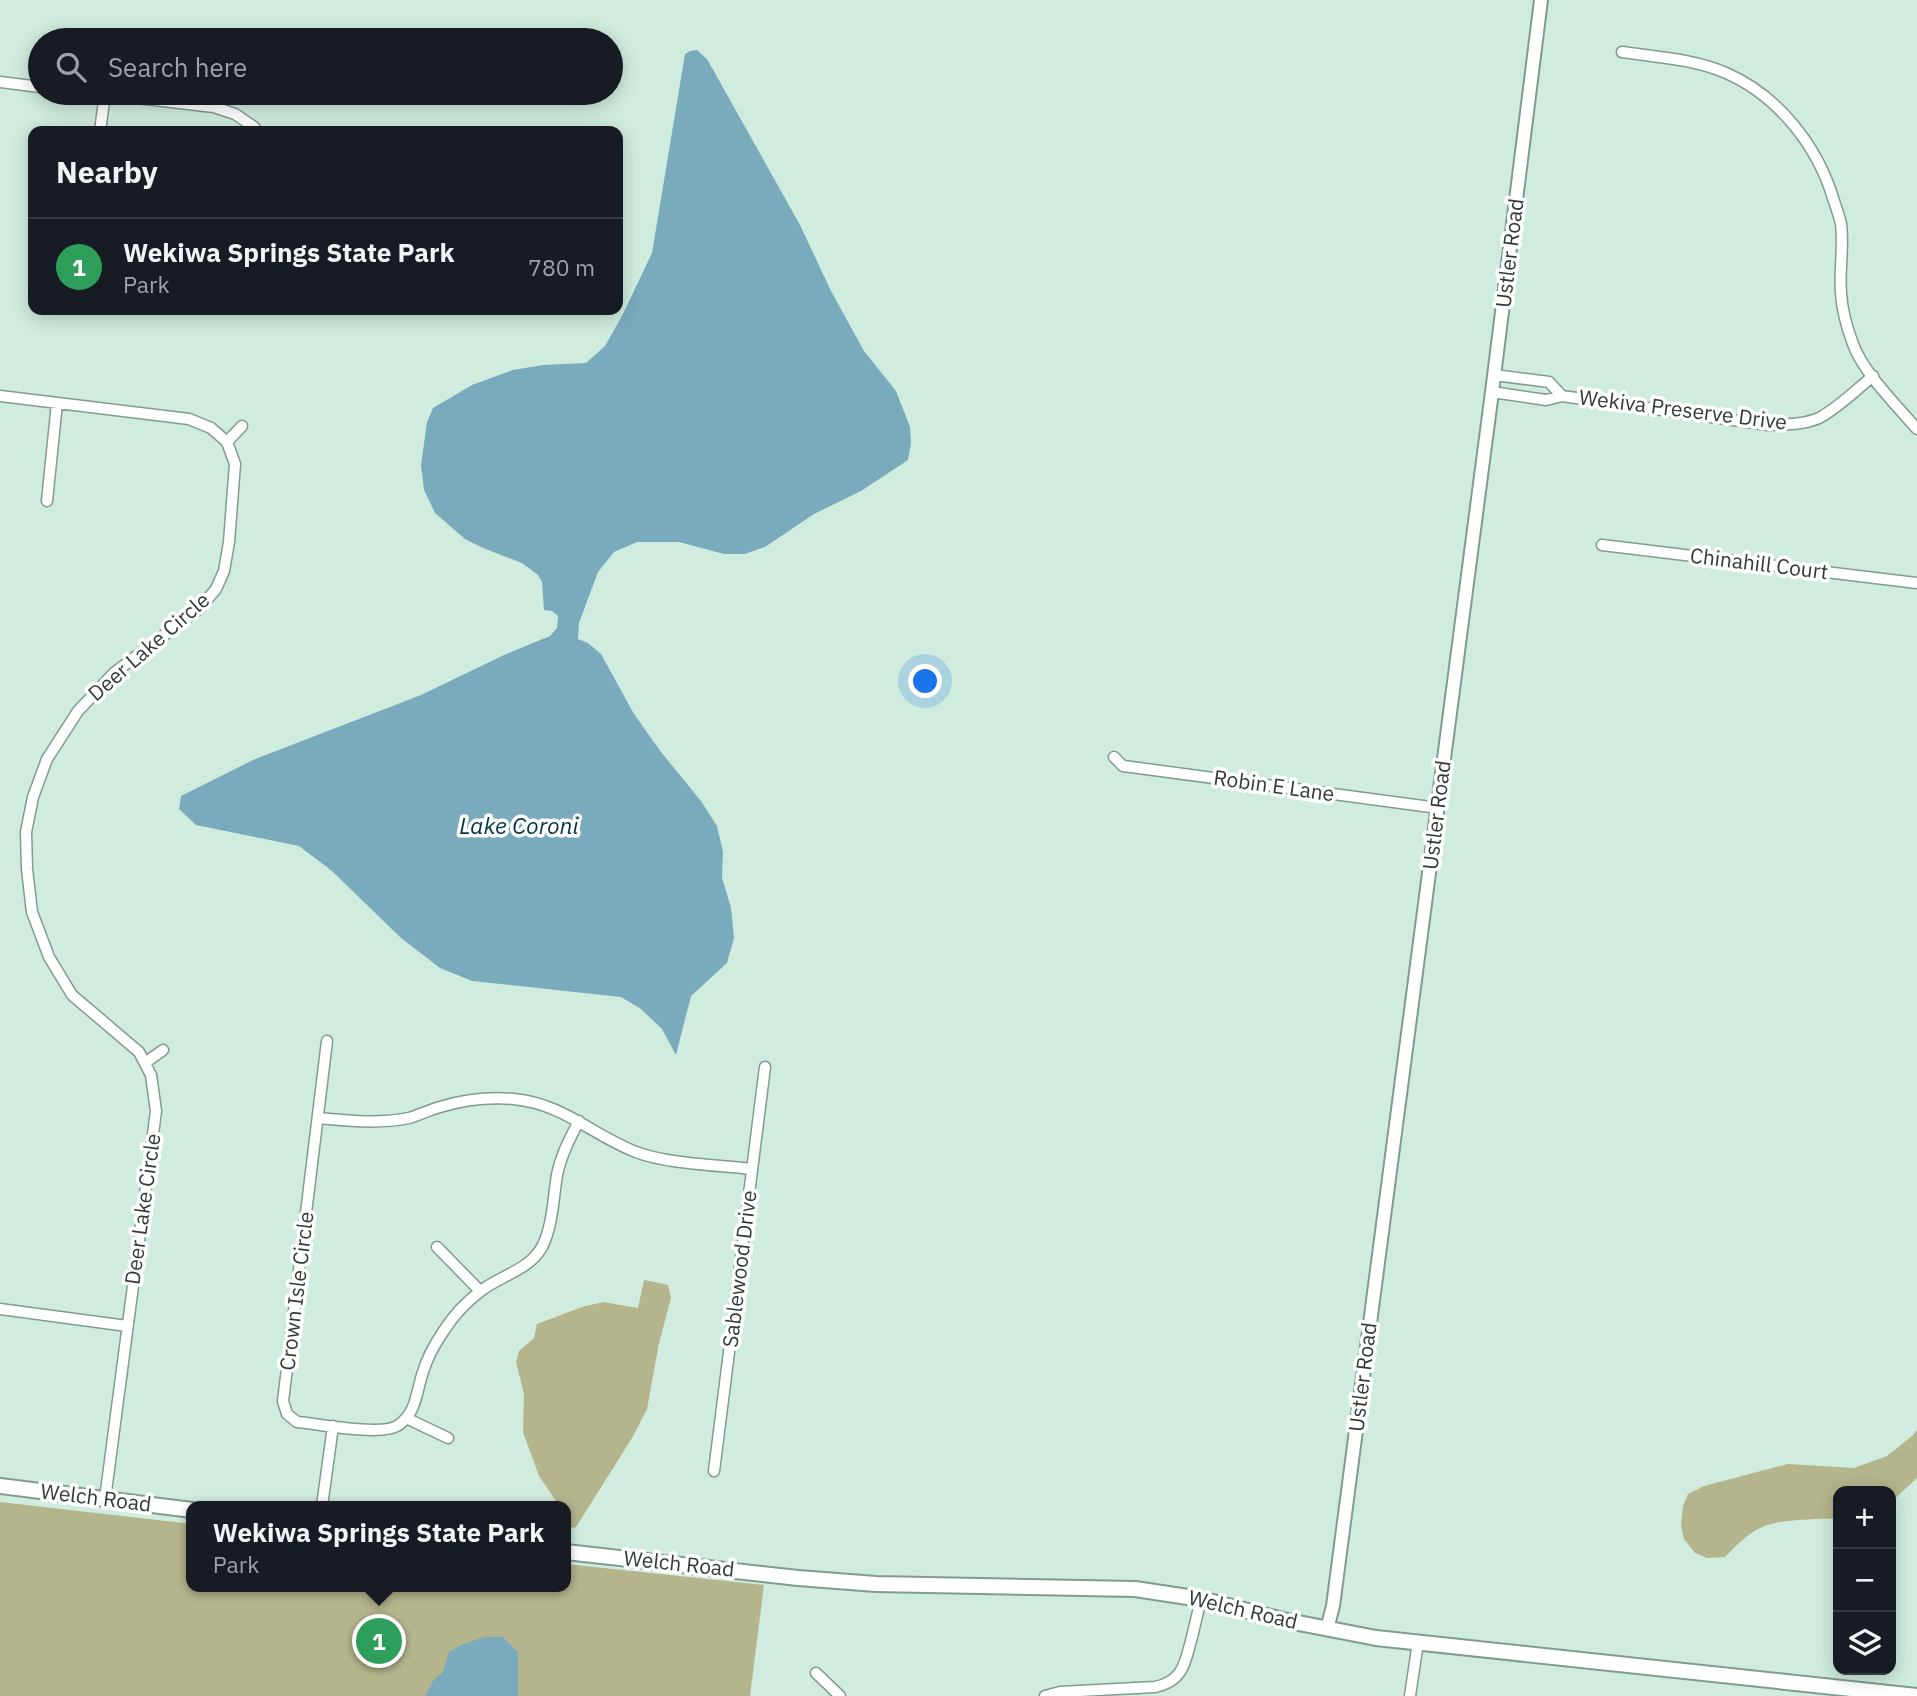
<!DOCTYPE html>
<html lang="en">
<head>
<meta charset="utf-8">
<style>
	:root { --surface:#171b24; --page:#20242c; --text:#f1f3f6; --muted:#9ea1a6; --line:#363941; --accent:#b45309 }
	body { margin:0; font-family:"IBM Plex Sans",sans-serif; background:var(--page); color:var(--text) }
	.controls { position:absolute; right:21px; bottom:21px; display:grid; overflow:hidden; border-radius:14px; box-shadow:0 4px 18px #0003 }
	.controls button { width:63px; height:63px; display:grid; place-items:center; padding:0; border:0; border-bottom:2px solid var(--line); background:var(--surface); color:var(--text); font:35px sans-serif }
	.you { position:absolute; left:926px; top:682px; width:24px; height:24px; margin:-18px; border:5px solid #fff; border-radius:50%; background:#1a73e8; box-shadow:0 0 0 10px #1a73e833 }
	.badge { display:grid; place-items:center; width:46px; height:46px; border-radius:50%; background:var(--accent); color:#fff; font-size:23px; font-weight:700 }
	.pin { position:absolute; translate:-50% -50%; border:4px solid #fff; box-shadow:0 2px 7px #0006 }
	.popup { position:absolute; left:186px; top:1501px; width:385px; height:91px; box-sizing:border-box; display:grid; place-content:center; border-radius:14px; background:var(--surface); filter:drop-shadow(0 2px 5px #0005); font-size:23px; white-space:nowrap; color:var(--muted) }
	.popup b { font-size:26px; color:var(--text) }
	.popup::after { content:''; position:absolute; left:50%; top:100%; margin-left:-14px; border:14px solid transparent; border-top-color:var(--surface) }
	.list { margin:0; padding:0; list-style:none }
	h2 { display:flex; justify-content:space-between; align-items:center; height:91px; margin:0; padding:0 28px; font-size:30px }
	h2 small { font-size:23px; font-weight:400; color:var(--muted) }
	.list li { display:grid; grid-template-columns:46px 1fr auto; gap:21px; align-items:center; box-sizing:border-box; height:98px; padding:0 28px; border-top:2px solid var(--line) }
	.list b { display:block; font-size:26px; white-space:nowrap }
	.list p { margin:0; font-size:23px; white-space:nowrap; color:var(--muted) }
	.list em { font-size:23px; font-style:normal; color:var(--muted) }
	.icon { flex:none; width:38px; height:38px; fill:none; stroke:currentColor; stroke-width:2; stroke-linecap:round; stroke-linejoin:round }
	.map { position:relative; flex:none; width:1917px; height:1696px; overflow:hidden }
	.search { position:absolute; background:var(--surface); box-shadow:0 4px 18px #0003; left:28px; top:28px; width:595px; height:77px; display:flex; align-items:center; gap:18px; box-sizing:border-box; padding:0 24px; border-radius:38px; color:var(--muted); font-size:26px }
	.panel { position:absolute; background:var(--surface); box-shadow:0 4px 18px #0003; left:28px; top:126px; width:595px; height:189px; border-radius:14px }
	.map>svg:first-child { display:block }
	.green { fill:#b4b48d }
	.water { fill:#79abbd }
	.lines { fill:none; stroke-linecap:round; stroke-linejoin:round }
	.minor-casing { stroke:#819c8f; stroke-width:13 }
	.tertiary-casing { stroke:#819c8f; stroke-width:16 }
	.secondary-casing { stroke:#819c8f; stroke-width:18 }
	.minor { stroke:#fff; stroke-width:10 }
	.tertiary { stroke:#fff; stroke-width:12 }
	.secondary { stroke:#fff; stroke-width:14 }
	.labels { text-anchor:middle; stroke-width:7; stroke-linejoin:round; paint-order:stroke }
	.street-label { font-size:21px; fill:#303b36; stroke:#fff }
	.water-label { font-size:23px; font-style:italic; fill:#043442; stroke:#fff }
</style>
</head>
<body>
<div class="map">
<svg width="1917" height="1696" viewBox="0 0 1917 1696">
	<rect width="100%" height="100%" fill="#cfecde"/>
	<!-- green -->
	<path class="green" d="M644,1280L668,1285L671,1298L659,1343L647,1409L632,1438L576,1527L566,1529V1506H554L556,1501L539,1476L523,1432L524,1394L516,1362L519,1351L534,1338L537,1324L582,1307L603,1302L638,1308Z
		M1917,1430V1478L1891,1502V1491H1838V1518C1816,1520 1780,1518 1760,1528C1746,1535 1736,1546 1725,1557L1707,1558L1695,1553L1684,1539L1681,1526L1683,1506L1688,1494L1704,1486L1788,1464L1854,1468L1887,1456L1912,1436Z
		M0,1502L192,1524V1587H566V1564L764,1585L750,1696H0Z"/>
	<!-- water -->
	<path class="water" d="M697,50L707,59L800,225L831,291L864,351L896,391L910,427L911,443L908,460L861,491L814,514L765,547L745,554H724L679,542H637L614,552L598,572L579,623L578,639L588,643L601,654L634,714L661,752L701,801L717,826L723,852L722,878L731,908L734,938L727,963L691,996L676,1055L662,1029L641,1009L621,997L472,981L440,968L401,938L332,871L299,846L196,825L179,809L181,796L253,760L421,695L504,655L550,636L557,628L558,616L552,611L544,610L542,582L538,575L522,563L483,548L465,539L435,513L424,490L421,465L427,422L433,408L472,385L513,370L543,365L586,363L605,346L623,314L652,253L685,54L690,51Z
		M485,1637H503L518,1652V1696H425L433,1681L443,1672L449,1652L463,1644Z"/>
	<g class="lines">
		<!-- minor casing -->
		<g class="minor-casing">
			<path id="minor" d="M1622,52C1656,57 1694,59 1726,73C1777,95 1817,145 1833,198C1836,207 1839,215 1841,224C1844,247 1839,270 1841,293C1842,311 1847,328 1853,344C1863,372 1897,406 1917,429
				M0,82L40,87
				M94,93L214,107L235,114L254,127L257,131
				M100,131L105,94
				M1494,375L1549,382L1562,396
				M1492,392L1546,400L1562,396L1768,425C1785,424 1803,425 1819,418C1838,408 1856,390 1873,376
				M0,396L189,419L211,428L227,442L235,464L229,542L224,571L216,589L200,608L114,673L78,711L47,759L33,797L26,832L27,869L32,912L49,957L72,995L139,1052L151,1075L156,1111L105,1499
				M227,442L242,426
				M47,501L57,403
				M1602,545L1917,583
				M1114,757L1123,766L1131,767L1438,808
				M327,1041L283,1401L287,1414L297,1422C319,1424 380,1436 397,1426C416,1414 416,1394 422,1375C426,1361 434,1345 443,1332C453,1316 467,1301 482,1290C502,1275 529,1270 542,1247C553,1225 553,1199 557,1175C561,1155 570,1138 579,1121
				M145,1063L163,1050
				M318,1118C348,1121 380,1124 409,1118C419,1115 429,1110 440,1107C463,1100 489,1097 514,1099C564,1104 592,1135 636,1152C667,1164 718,1165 752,1169
				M437,1247L480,1291
				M0,1309L127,1326
				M406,1418L448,1438
				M714,1471L765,1067
				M322,1506L333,1426
				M816,1673L840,1696
				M1045,1696L1060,1692L1155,1687C1184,1681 1185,1662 1192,1637C1195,1624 1198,1612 1201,1599
				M1410,1696L1418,1642"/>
		</g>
		<!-- tertiary casing -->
		<g class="tertiary-casing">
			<path id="tertiary" d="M1327,1629L1333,1606L1492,392L1541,0"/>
		</g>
		<!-- secondary casing -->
		<g class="secondary-casing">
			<path id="secondary" d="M0,1486L192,1510
				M566,1552L798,1578L876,1584L1135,1589L1201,1599L1283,1620L1376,1638L1917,1696"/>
		</g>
		<!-- minor -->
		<use href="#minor" class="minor"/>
		<!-- tertiary -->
		<use href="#tertiary" class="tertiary"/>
		<!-- secondary -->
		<use href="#secondary" class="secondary"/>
	</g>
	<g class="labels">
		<!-- street labels -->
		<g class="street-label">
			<text transform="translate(1510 253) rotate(-83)" y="7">Ustler Road</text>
			<text transform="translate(1683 410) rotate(7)" y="7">Wekiva Preserve Drive</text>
			<text transform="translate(1759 564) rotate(7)" y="7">Chinahill Court</text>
			<text transform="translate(149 647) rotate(-41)" y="7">Deer Lake Circle</text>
			<text transform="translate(1274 786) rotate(8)" y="7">Robin E Lane</text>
			<text transform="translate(1437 815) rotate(-83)" y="7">Ustler Road</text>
			<text transform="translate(143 1209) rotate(-82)" y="7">Deer Lake Circle</text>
			<text transform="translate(740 1269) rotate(-83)" y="7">Sablewood Drive</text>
			<text transform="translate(297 1291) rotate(-83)" y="7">Crown Isle Circle</text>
			<text transform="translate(1363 1377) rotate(-83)" y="7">Ustler Road</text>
			<text transform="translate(96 1498) rotate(7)" y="7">Welch Road</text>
			<text transform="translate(679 1564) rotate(6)" y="7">Welch Road</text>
			<text transform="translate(1243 1610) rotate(13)" y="7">Welch Road</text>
		</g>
		<!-- water labels -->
		<g class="water-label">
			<text x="519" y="834">Lake Coroni</text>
		</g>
	</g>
</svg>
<div class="controls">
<button>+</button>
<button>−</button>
<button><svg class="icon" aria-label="layers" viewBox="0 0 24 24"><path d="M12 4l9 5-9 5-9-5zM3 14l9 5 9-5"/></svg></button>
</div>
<div class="you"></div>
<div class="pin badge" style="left:379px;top:1641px;background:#2e9e5b">1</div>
<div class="popup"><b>Wekiwa Springs State Park</b>Park</div>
<div class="search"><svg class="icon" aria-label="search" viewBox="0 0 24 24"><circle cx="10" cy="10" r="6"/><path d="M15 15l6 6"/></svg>Search here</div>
<section class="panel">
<h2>Nearby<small></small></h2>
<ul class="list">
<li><span class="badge" style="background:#2e9e5b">1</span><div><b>Wekiwa Springs State Park</b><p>Park</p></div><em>780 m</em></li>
</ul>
</section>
</div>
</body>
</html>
